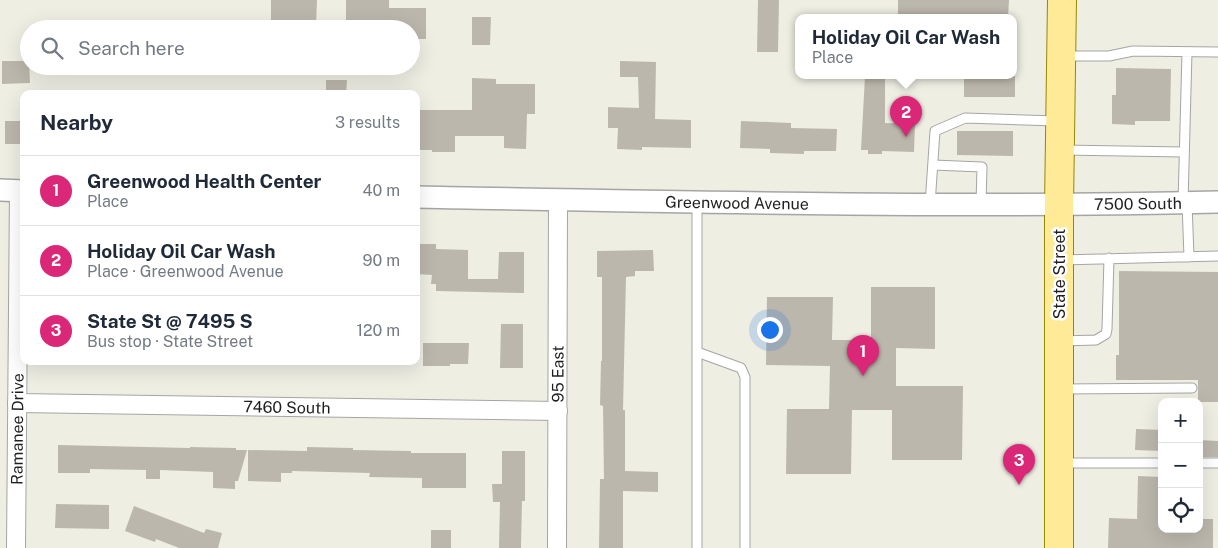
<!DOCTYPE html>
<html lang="en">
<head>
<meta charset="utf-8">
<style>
	:root { --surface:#fff; --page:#f2f2f3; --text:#1f2937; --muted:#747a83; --line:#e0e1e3; --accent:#db2777 }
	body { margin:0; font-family:"Public Sans",sans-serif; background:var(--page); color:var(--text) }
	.controls { position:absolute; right:15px; bottom:15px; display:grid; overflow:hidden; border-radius:10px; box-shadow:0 5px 20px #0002 }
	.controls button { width:45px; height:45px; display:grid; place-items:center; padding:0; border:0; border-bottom:1px solid var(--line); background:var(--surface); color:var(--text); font:25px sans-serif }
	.you { position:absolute; left:769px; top:329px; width:18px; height:18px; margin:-12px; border:4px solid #fff; border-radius:50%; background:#1a73e8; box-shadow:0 0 0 8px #1a73e833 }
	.badge { display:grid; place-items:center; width:32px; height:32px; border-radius:50%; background:var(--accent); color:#fff; font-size:16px; font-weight:700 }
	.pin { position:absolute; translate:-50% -41px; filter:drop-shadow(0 1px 2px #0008) }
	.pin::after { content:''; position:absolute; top:26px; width:18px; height:15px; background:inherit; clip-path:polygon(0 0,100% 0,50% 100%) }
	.popup { position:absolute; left:795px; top:14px; width:222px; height:65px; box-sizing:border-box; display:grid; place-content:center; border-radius:10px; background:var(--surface); filter:drop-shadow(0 1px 4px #0005); font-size:16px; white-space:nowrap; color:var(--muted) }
	.popup b { font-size:19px; color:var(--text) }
	.popup::after { content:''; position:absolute; left:50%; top:100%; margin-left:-10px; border:10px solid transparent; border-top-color:var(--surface) }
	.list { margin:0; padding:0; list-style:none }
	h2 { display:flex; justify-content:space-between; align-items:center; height:65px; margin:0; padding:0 20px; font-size:21px }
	h2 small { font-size:16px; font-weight:400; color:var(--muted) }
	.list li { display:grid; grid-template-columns:32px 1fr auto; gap:15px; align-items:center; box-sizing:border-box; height:70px; padding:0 20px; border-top:1px solid var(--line) }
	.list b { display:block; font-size:19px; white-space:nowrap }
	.list p { margin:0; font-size:16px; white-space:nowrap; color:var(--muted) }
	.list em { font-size:16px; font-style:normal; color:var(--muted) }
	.icon { flex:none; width:28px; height:28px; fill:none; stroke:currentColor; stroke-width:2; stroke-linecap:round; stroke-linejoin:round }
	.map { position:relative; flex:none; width:1218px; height:548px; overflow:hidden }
	.search { position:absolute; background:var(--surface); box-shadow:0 5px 20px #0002; left:20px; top:20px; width:400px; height:55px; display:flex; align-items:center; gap:12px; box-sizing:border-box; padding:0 18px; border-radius:28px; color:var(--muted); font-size:19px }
	.panel { position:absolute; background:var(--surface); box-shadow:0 5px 20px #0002; left:20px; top:90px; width:400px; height:275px; border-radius:10px }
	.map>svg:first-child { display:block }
	.building { fill:#bcb7ac }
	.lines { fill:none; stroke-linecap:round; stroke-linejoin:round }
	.service-casing { stroke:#a5a5a5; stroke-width:11 }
	.minor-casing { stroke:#a5a5a5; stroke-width:20 }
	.tertiary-casing { stroke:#a5a5a5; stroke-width:24 }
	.primary-casing { stroke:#978700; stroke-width:30 }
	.service { stroke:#fff; stroke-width:9 }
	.minor { stroke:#fff; stroke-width:18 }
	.tertiary { stroke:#fff; stroke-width:21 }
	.primary { stroke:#ffea98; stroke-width:28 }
	.labels { text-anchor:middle; stroke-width:5; stroke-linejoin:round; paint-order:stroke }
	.street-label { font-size:16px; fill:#1e1e1e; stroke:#fff }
</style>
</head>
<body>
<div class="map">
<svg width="1218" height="548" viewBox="0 0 1218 548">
	<rect width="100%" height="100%" fill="#efeee3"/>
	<!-- building -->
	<path class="building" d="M271,0H317L316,26H271Z
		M346,0H389V8H426V39H411V29H346Z
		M758,0H779L778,52H757Z
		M898,0H1009L1008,18H898Z
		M472,17H491L490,45H472Z
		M2,61H29L30,83L2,84Z
		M620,61L656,62L655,119L691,120V148L642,147V150L617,149L618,128H608V107L639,108L638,77H620Z
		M1116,68L1171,69L1170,121H1135V125L1112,124V95H1116Z
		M865,76H885V123L915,124L914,152L882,151V154H868V150H861Z
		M964,76H1015V97H964Z
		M472,78L496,79V84H535V114H527L526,149L504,148V136H455V152H432V150H416V110H472Z
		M326,80H347L346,94H326Z
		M5,121H24V144H5Z
		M741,121L791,123V128L837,129L836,151H804V154L770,153V149L740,148Z
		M957,131H1013V156L957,155Z
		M417,244H436V249L468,250V279H498L499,252H524V293L436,291V284H431L432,275L416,274Z
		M653,250L654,271H635V276L626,277L623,410H625V471L658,472V492L623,491V548H599L600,479H604L603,406L600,405L601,361H602V277H597V251Z
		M1119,271L1218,272V402H1198V380H1116V355H1119Z
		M871,287H935V349L896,348V386H963L962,460H892V410H852L851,474H786L787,409H829L830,366L766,365L767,297H833L832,340H871Z
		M501,324H523V368H500Z
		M423,343H469L468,364H450V366H423Z
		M1136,429L1162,430V451L1135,450Z
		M1199,440L1218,441V457H1199Z
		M58,445L190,448V447L236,448V450H247L238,481H235V489L213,488V472L160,470V479H146V470L90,469V473H58Z
		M307,447L353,448V450L411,451V453H466V488H422V478L369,477L370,473L292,471V473H281V482L248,481V450L307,451Z
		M502,451H525V501H522L521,548H499L500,502H493L492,484H502Z
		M1138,476L1162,477V529H1199V519H1213V548H1108L1109,518L1137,519Z
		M56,504L109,505V529L55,528Z
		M134,506L204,533L206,529L222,533L218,548H179L156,539L155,542L125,531Z
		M431,530H451V548H431Z"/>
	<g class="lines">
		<!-- service casing -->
		<g class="service-casing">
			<path id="service" d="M1064,56H1109L1133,51L1218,52
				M1062,150L1184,152
				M933,165L982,167L981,204
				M1183,203L1187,52
				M1187,203L1189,257
				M930,205L935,131L965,118L1057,121
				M1061,260L1218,256
				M1061,341L1096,340L1106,334L1107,329L1109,258
				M697,352L741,368L745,377V548
				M1062,389L1192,388
				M1062,463H1162
				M1199,463H1218
				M697,548V202"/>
		</g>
		<!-- minor casing -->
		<g class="minor-casing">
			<g id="minor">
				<path id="s1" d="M17,403L558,411"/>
				<path id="s2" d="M16,548L19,191"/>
				<path id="s3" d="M557,548L558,200"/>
			</g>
		</g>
		<!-- tertiary casing -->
		<g class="tertiary-casing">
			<g id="tertiary">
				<path d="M0,190L24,191"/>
				<path id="s4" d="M416,197C683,202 951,208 1218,202"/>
			</g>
		</g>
		<!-- primary casing -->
		<g class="primary-casing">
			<path id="primary" d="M1059,548V206L1062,0"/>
		</g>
		<!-- service -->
		<use href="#service" class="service"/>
		<!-- minor -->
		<use href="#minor" class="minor"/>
		<!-- tertiary -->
		<use href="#tertiary" class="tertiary"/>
		<!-- primary -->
		<use href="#primary" class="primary"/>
	</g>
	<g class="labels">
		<!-- street labels -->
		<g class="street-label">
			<text dy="6" stroke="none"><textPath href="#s4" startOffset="321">Greenwood Avenue</textPath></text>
			<text dy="6" stroke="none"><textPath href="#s4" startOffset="722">7500 South</textPath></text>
			<text transform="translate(1059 274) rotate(-90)" y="6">State Street</text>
			<text dy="6" stroke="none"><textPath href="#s3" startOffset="174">95 East</textPath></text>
			<text dy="6" stroke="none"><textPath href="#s1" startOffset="270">7460 South</textPath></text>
			<text dy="6" stroke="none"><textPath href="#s2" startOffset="119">Ramanee Drive</textPath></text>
		</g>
	</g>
</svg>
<div class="controls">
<button>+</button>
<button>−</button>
<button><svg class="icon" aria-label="locate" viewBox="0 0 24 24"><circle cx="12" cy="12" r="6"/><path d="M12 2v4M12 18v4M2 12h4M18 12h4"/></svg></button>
</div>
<div class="you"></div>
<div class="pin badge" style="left:863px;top:376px">1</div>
<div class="pin badge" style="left:906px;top:137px">2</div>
<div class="popup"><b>Holiday Oil Car Wash</b>Place</div>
<div class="pin badge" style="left:1019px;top:485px">3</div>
<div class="search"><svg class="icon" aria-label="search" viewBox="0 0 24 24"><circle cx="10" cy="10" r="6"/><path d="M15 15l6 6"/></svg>Search here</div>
<section class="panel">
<h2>Nearby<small>3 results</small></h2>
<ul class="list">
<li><span class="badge">1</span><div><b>Greenwood Health Center</b><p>Place</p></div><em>40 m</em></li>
<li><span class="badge">2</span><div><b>Holiday Oil Car Wash</b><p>Place · Greenwood Avenue</p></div><em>90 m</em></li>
<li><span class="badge">3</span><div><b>State St @ 7495 S</b><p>Bus stop · State Street</p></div><em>120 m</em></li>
</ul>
</section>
</div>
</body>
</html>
